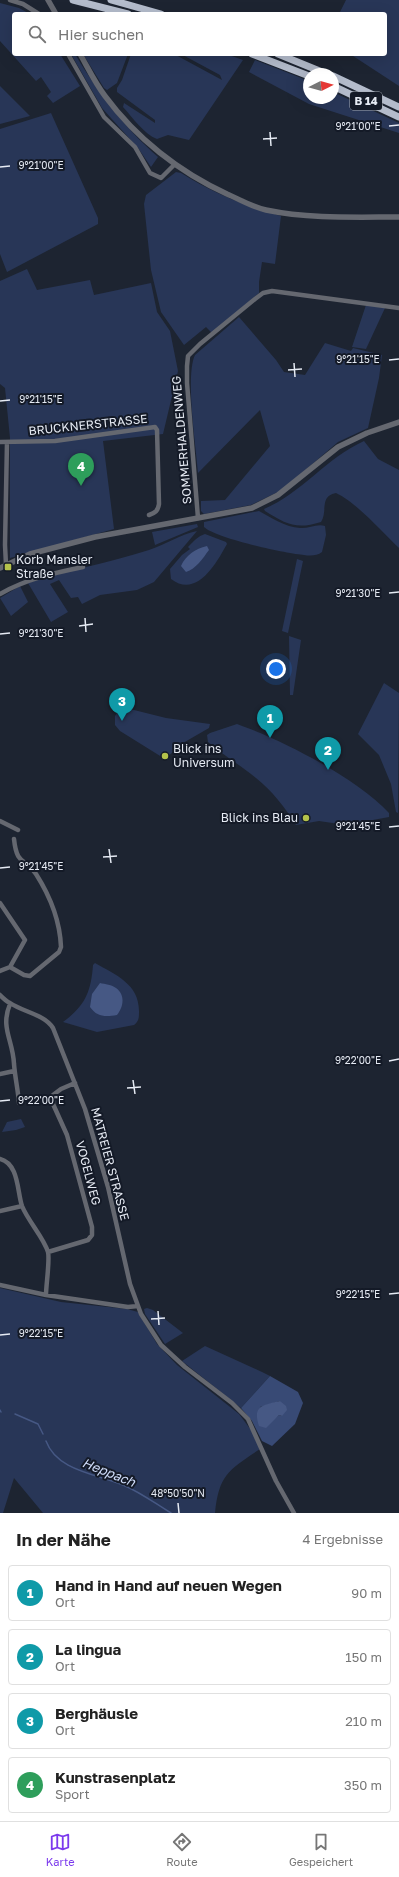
<!DOCTYPE html>
<html lang="de">
<head>
<meta charset="utf-8">
<style>
	:root { --surface:#fff; --page:#f6f6f6; --text:#222; --muted:#767676; --line:#e0e0e0; --accent:#7c3aed }
	body { margin:0; font-family:"Golos Text",sans-serif; background:var(--page); color:var(--text) }
	.compass { position:absolute; left:303px; top:68px; width:36px; height:36px; border-radius:50%; background:var(--surface); box-shadow:0 4px 16px #0002; rotate:84deg }
	.you { position:absolute; left:276px; top:669px; width:14px; height:14px; margin:-10px; border:3px solid #fff; border-radius:50%; background:#1a73e8; box-shadow:0 0 0 6px #1a73e833 }
	.badge { display:grid; place-items:center; width:26px; height:26px; border-radius:50%; background:var(--accent); color:#fff; font-size:13px; font-weight:700 }
	.pin { position:absolute; translate:-50% -33px; filter:drop-shadow(0 1px 2px #0008) }
	.pin::after { content:''; position:absolute; top:21px; width:14px; height:12px; background:inherit; clip-path:polygon(0 0,100% 0,50% 100%) }
	.list { margin:0; padding:0; list-style:none }
	h2 { display:flex; justify-content:space-between; align-items:center; height:52px; margin:0; padding:0 16px; font-size:17px }
	h2 small { font-size:13px; font-weight:400; color:var(--muted) }
	.list li { display:grid; grid-template-columns:26px 1fr auto; gap:12px; align-items:center; box-sizing:border-box; height:56px; margin:0 8px 8px; padding:0 8px; border:1px solid var(--line); border-radius:4px }
	.list b { display:block; font-size:15px; white-space:nowrap }
	.list p { margin:0; font-size:13px; white-space:nowrap; color:var(--muted) }
	.list em { font-size:13px; font-style:normal; color:var(--muted) }
	.icon { flex:none; width:22px; height:22px; fill:none; stroke:currentColor; stroke-width:2; stroke-linecap:round; stroke-linejoin:round }
	.map { position:relative; flex:none; width:399px; height:1513px; overflow:hidden }
	.search { position:absolute; background:var(--surface); box-shadow:0 4px 16px #0002; left:12px; right:12px; top:12px; height:44px; display:flex; align-items:center; gap:10px; box-sizing:border-box; padding:0 14px; border-radius:4px; color:var(--muted); font-size:15px }
	.sheet { height:308px; background:var(--surface) }
	nav { display:flex; justify-content:space-around; align-items:center; box-sizing:border-box; height:56px; border-top:1px solid var(--line); background:var(--surface); font-size:11px; color:var(--muted) }
	nav a { display:grid; justify-items:center; gap:2px }
	nav .on { color:var(--accent) }
	.map>svg:first-child { display:block }
	.green { fill:#283657 }
	.forest { fill:#384a75; fill-rule:evenodd }
	.water { fill:#465884 }
	.lines { fill:none; stroke-linecap:round; stroke-linejoin:round }
	.stream { stroke:#465884; stroke-width:1.5 }
	.minor { stroke:#656870; stroke-width:4.5 }
	.tertiary { stroke:#656870; stroke-width:5.5 }
	.trunk { stroke:#b4bccc; stroke-width:7 }
	.ticks { fill:none; stroke:#e5eaf3; stroke-width:1.5 }
	.poi-dot { fill:#b4c24b; stroke:#141a27; stroke-width:1.5 }
	.labels { text-anchor:middle; stroke-width:4; stroke-linejoin:round; paint-order:stroke }
	.shield { fill:#141a27; stroke:#a6acb6; stroke-width:1 }
	.shield-label { font-size:11px; font-weight:bold; fill:#e5eaf3 }
	.street-label { font-size:12px; fill:#e5eaf3; stroke:#141a27 }
	.poi-label { font-size:12px; fill:#e5eaf3; stroke:#141a27; text-anchor:start }
	.water-label { font-size:13px; font-style:italic; fill:#cedbf8; stroke:#141a27 }
	.ticks-label { font-size:10px; text-anchor:middle; fill:#e5eaf3; stroke:#141a27; stroke-width:4; stroke-linejoin:round; paint-order:stroke }
</style>
</head>
<body>
<div class="map">
<svg width="399" height="1513" viewBox="0 0 399 1513">
	<rect width="100%" height="100%" fill="#1d2431"/>
	<!-- green -->
	<path class="green" d="M346,0H399V86L350,54H385V14H339Z
		M0,3L19,8L30,14H14V54H60L80,86L53,103L47,96L51,92L41,77L36,81L0,41Z
		M71,54H75C99,94 123,126 158,157L151,167L138,148L102,108Z
		M83,54H128L117,83L107,90L104,88Z
		M131,54H174L222,80L220,75L181,54H226L243,60L189,140L168,135L157,139C144,134 133,118 123,107L124,103L155,123V120L117,92V88L122,80Z
		M255,60L309,81V98H333V92L399,123V133L309,104L249,72Z
		M0,86L30,116L0,124Z
		M51,113L98,218V224L7,272L0,254V249L5,247L0,249V129Z
		M176,172L181,173C213,193 245,206 281,216L275,264L262,262L259,282V293L212,333L206,327L184,345L161,312L151,270L144,204L146,195Z
		M27,269L37,290L90,280L94,295L151,283L157,312L170,331L178,371L163,434L103,441L114,529L10,558V438L5,388L0,384V281Z
		M366,305L385,308L366,349L352,347Z
		M239,317L276,360L284,372L305,375L325,343L351,351L353,348L382,355L379,378L368,428L338,442L282,490L251,505L204,514L201,511V501L225,500L270,446L260,410L198,473C196,446 185,376 195,355Z
		M364,441L378,459L399,470V548C382,532 356,502 336,493C319,496 328,512 321,522C296,530 286,524 265,511L264,509C302,493 326,458 364,441Z
		M259,511C272,518 285,527 300,528C308,529 317,523 325,526L326,535L322,552C317,556 310,556 304,555C287,554 215,538 204,527V522Z
		M197,524L198,527L155,545L152,532Z
		M197,531L154,582L137,590L100,595L82,604L78,597L71,598L59,580L50,584L68,612L51,622L28,583C68,570 109,563 149,550C165,545 181,534 197,531Z
		M205,534L226,542L227,544C217,562 197,599 171,579L170,569L182,555L190,549L188,547C194,541 198,536 205,534Z
		M297,559L303,561L288,633L282,631Z
		M20,586L28,602L11,616L0,598Z
		M289,636L301,640L293,695H290Z
		M384,683L399,693L398,813L396,812L391,784L379,755L358,734Z
		M126,708L166,718L210,724L209,728L183,743L165,759L120,731L115,725V716L118,711Z
		M237,724C282,740 357,778 389,813V817L346,825L319,821L296,825C285,807 272,791 256,778C240,765 223,755 208,742L207,735L210,733Z
		M95,963C116,975 139,984 139,1011C139,1018 139,1021 134,1025L97,1032L63,1022C85,1006 91,992 93,965Z
		M21,1119L25,1127L16,1130L2,1132L7,1122Z
		M0,1288L61,1302L127,1309L138,1312L157,1344L177,1365L239,1414L251,1430L260,1449C229,1470 219,1474 215,1513H43L14,1478L3,1513H0Z
		M147,1308L153,1310L183,1333L165,1344L145,1314L144,1309Z
		M205,1346L262,1372L270,1376L241,1408L182,1361Z"/>
	<!-- forest -->
	<path class="forest" d="M270,1376L298,1392L303,1403L295,1424L272,1446L262,1441L252,1421L241,1408ZM280,1401L282,1416L279,1415L274,1419L260,1407Z"/>
	<!-- water -->
	<path class="water" d="M207,546L209,550C203,558 196,569 186,572L181,566C186,555 195,549 207,546Z
		M100,983C105,984 112,985 116,988C126,995 123,1008 117,1015C105,1017 97,1017 90,1007L92,994Z
		M280,1401L286,1406L287,1410L282,1416L279,1415L266,1428L259,1426C252,1405 264,1405 280,1401Z"/>
	<g class="lines">
		<!-- stream -->
		<path class="stream" d="M0,1410L1,1412
			M15,1414L38,1424L43,1434
			M46,1441C57,1471 97,1474 123,1485C140,1492 156,1504 171,1513"/>
		<!-- minor -->
		<path class="minor" d="M10,0L23,4L39,14
			M68,54L104,117L135,147L150,173L161,178L175,164
			M0,442L55,441L155,427L157,430L159,504C158,511 155,513 149,515
			M198,518L187,383V366L188,356L200,344L255,299L263,293L272,291L399,308
			M6,565L5,545L7,442
			M0,594C26,579 54,573 83,567
			M0,821L18,830
			M0,903L25,940L10,967L0,971
			M10,967L24,975L30,976L59,952L61,947C60,921 50,896 36,874C25,857 17,867 14,839
			M0,995C3,998 6,1001 10,1003C23,1012 44,1014 53,1028L85,1109L108,1187L130,1284L141,1314L161,1345L185,1367L232,1403L248,1419L276,1481L294,1513
			M10,1004C0,1028 13,1040 14,1064C15,1077 18,1090 19,1103
			M0,1074L14,1071
			M0,1159C19,1164 17,1191 22,1206C28,1221 44,1238 48,1252C50,1260 46,1285 46,1295
			M0,1211L22,1206
			M48,1252L88,1240L92,1235V1227L67,1135L53,1104V1095L61,1089L75,1083
			M0,1285L46,1295L128,1307L138,1306"/>
		<!-- tertiary -->
		<path class="tertiary" d="M48,0L56,14
			M80,54C88,68 95,83 105,96C136,138 179,172 227,194C239,199 252,207 266,210C309,219 355,217 399,217
			M0,568L30,554L95,537L252,508L278,495L338,447L367,433L399,422"/>
		<!-- trunk -->
		<path class="trunk" d="M73,0L128,14
			M111,0L161,14
			M252,54L309,76
			M278,54L327,74
			M333,76L399,107
			M333,86L399,117"/>
	</g>
	<!-- ticks -->
	<path class="ticks" d="M389,126L399,125M270,132L271,146M263,139L277,138M0,167L10,166M389,360L399,359M294,363L295,377M288,370L302,369M0,401L10,400M389,593L399,592M85,618L86,632M79,626L93,624M0,634L10,633M389,827L399,826M109,849L111,863M103,857L117,856M0,868L10,867M389,1061L399,1059M133,1080L135,1094M127,1088L141,1087M0,1101L10,1100M389,1294L399,1293M158,1311L159,1325M151,1319L165,1318M0,1335L10,1334M178,1503L179,1513"/>
	<!-- markers -->
	<g class="poi-dot">
		<rect x="4" y="563" width="8" height="8" rx="2"/>
		<circle cx="165" cy="756" r="4"/>
		<circle cx="306" cy="818" r="4"/>
	</g>
	<g class="labels">
		<!-- shield labels -->
		<rect class="shield" x="350" y="92" width="32" height="18" rx="3"/>
		<g class="shield-label">
			<text x="366" y="105">B 14</text>
		</g>
		<!-- street labels -->
		<g class="street-label">
			<text transform="translate(88 425) rotate(-6)" y="4">BRUCKNERSTRASSE</text>
			<text transform="translate(182 440) rotate(-95)" y="4">SOMMERHALDENWEG</text>
			<text transform="translate(110 1164) rotate(75)" y="4">MATREIER STRASSE</text>
			<text transform="translate(88 1173) rotate(75)" y="4">VOGELWEG</text>
		</g>
		<!-- poi labels -->
		<g class="poi-label">
			<text x="16" y="564">Korb Mansler<tspan x="16" dy="14">Straße</tspan></text>
			<text x="173" y="753">Blick ins<tspan x="173" dy="14">Universum</tspan></text>
			<text x="298" y="822" text-anchor="end">Blick ins Blau</text>
		</g>
		<!-- water labels -->
		<g class="water-label">
			<text transform="translate(109 1472) rotate(22)" y="5">Heppach</text>
		</g>
	</g>
	<g class="ticks-label">
		<text x="358" y="130">9°21'00"E</text>
		<text x="41" y="169">9°21'00"E</text>
		<text x="358" y="363">9°21'15"E</text>
		<text x="41" y="403">9°21'15"E</text>
		<text x="358" y="597">9°21'30"E</text>
		<text x="41" y="637">9°21'30"E</text>
		<text x="358" y="830">9°21'45"E</text>
		<text x="41" y="870">9°21'45"E</text>
		<text x="358" y="1064">9°22'00"E</text>
		<text x="41" y="1104">9°22'00"E</text>
		<text x="358" y="1298">9°22'15"E</text>
		<text x="41" y="1337">9°22'15"E</text>
		<text x="178" y="1497">48°50'50"N</text>
	</g>
</svg>
<svg class="compass" viewBox="-18 -18 36 36"><path d="M0-13l5 13h-10z" fill="#e53935"/><path d="M0 13l5-13h-10z" fill="#767676"/></svg>
<div class="you"></div>
<div class="pin badge" style="left:270px;top:738px;background:#0f9aa8">1</div>
<div class="pin badge" style="left:328px;top:770px;background:#0f9aa8">2</div>
<div class="pin badge" style="left:122px;top:721px;background:#0f9aa8">3</div>
<div class="pin badge" style="left:81px;top:486px;background:#2e9e5b">4</div>
<div class="search"><svg class="icon" aria-label="search" viewBox="0 0 24 24"><circle cx="10" cy="10" r="6"/><path d="M15 15l6 6"/></svg>Hier suchen</div>
</div>
<section class="sheet">
<h2>In der Nähe<small>4 Ergebnisse</small></h2>
<ul class="list">
<li><span class="badge" style="background:#0f9aa8">1</span><div><b>Hand in Hand auf neuen Wegen</b><p>Ort</p></div><em>90 m</em></li>
<li><span class="badge" style="background:#0f9aa8">2</span><div><b>La lingua</b><p>Ort</p></div><em>150 m</em></li>
<li><span class="badge" style="background:#0f9aa8">3</span><div><b>Berghäusle</b><p>Ort</p></div><em>210 m</em></li>
<li><span class="badge" style="background:#2e9e5b">4</span><div><b>Kunstrasenplatz</b><p>Sport</p></div><em>350 m</em></li>
</ul>
</section>
<nav>
<a class="on"><svg class="icon" aria-label="map" viewBox="0 0 24 24"><path d="M3 6l6-2 6 2 6-2v14l-6 2-6-2-6 2zM9 4v14M15 6v14"/></svg>Karte</a>
<a><svg class="icon" aria-label="directions" viewBox="0 0 24 24"><path d="M12 3l9 9-9 9-9-9zM9 14v-3h6M13 9l2 2-2 2"/></svg>Route</a>
<a><svg class="icon" aria-label="saved" viewBox="0 0 24 24"><path d="M7 4h10v16l-5-4-5 4z"/></svg>Gespeichert</a>
</nav>
</body>
</html>
